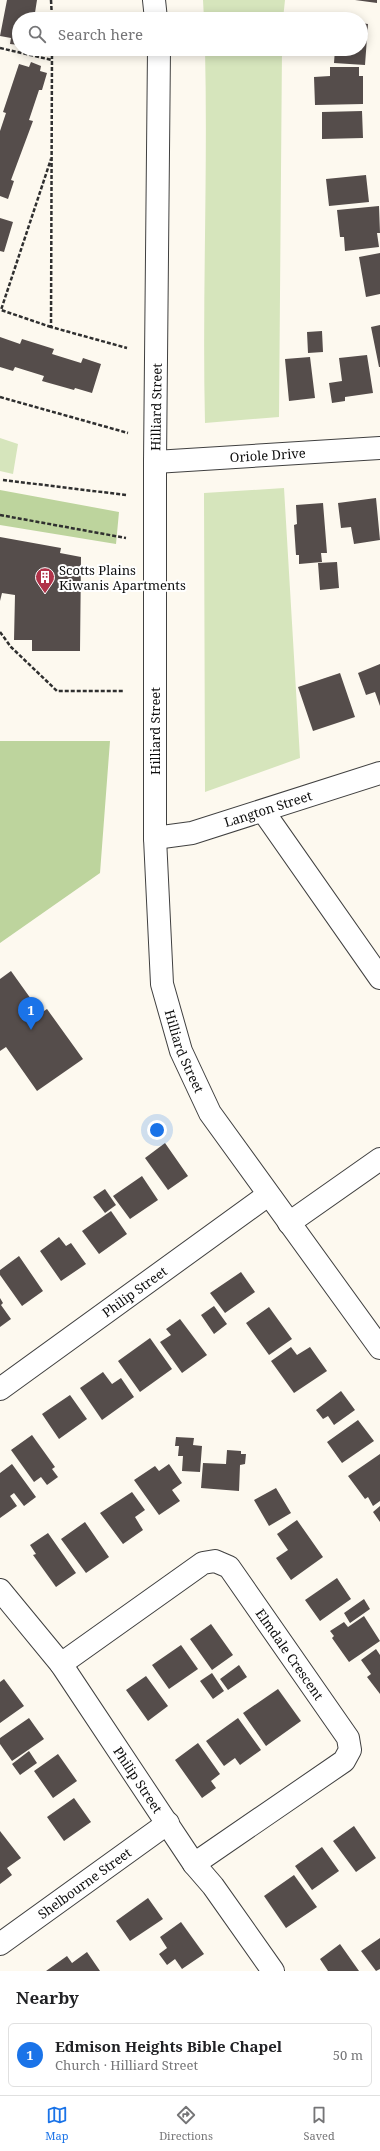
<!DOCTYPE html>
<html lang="en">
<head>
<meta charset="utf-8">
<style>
	:root { --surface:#fff; --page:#f2f2f2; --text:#202124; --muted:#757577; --line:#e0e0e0; --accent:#1a73e8 }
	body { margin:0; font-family:"Noto Serif",serif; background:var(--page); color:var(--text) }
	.you { position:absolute; left:157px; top:1130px; width:14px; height:14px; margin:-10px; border:3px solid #fff; border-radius:50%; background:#1a73e8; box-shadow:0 0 0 6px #1a73e833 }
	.badge { display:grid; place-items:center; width:26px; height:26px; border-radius:50%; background:var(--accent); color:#fff; font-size:13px; font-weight:700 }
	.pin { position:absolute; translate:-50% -33px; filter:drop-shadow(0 1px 2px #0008) }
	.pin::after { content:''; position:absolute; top:21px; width:14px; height:12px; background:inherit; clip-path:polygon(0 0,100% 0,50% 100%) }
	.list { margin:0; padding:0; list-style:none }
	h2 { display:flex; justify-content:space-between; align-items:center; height:52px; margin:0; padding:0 16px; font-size:17px }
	h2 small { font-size:13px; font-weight:400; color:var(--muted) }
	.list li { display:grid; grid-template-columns:26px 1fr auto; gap:12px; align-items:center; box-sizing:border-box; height:64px; margin:0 8px 8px; padding:0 8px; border:1px solid var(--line); border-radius:6px }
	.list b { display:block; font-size:15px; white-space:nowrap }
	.list p { margin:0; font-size:13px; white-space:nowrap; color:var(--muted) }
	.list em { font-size:13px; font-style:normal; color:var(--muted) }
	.icon { flex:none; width:22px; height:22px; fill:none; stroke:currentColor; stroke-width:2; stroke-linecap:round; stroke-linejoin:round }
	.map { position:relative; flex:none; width:380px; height:1971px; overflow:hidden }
	.search { position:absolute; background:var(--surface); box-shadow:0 2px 10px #0003; left:12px; right:12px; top:12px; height:44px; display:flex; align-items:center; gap:10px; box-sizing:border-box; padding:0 14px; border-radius:22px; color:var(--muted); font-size:15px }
	.sheet { height:124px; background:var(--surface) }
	nav { display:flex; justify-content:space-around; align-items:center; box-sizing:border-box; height:56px; border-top:1px solid var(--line); background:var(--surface); font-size:11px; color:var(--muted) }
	nav a { display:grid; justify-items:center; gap:2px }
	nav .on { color:var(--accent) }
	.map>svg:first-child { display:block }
	.green { fill:#d6e5bc }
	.forest { fill:#bdd49d }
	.building { fill:#554d4b }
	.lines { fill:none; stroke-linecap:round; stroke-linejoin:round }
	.minor-casing { stroke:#404040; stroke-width:24 }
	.path { stroke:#2f2f2f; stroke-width:2.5; stroke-dasharray:4 2; stroke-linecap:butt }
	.minor { stroke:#fff; stroke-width:22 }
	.labels { text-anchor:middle; stroke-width:4; stroke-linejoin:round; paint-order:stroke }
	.street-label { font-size:13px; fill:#0d0d0d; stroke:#fff }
	.poi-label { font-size:13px; fill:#0d0d0d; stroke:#fff; text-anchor:start }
</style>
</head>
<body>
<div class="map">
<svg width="380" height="1971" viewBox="0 0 380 1971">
	<rect width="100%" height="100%" fill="#fdf9ef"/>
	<!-- green -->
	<path class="green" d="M203,0H285L283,19H204Z
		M205,49H282L279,417L205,423C202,298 208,174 205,49Z
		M0,438L18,444L13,474L0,471Z
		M284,488L300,758L205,792L204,493Z"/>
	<!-- forest -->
	<path class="forest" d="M0,490L119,512L116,544L0,525Z
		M0,741H110L100,873L0,943Z"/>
	<!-- building -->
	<path class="building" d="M7,0H37L34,19H19V45L10,44L11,38L0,36Z
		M355,0H377V3Z
		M361,23L368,24L365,65L334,63L335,49H361Z
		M31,62L41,66L40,71L47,73L42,90H39L29,120L33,121L11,180L14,181L8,199L0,196V131L6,113L3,112L19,64L29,67Z
		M330,67H359V76H363V104L315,105L314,77L330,76Z
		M362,111L363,138L322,139V112Z
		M366,175L369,202L329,206L326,179Z
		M379,206L380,233H377L379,247L345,251L344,237H340L337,210Z
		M0,218L13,222L4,252L0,251Z
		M380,253V294L366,297L359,257Z
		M380,325V367H379L371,327Z
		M322,331L323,352L308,353L307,332Z
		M0,337L20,344L22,339L54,349L52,354L81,363L83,358L101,364L92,393L75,388L74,390L42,381L44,376L15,367L13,371L0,367Z
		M367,355L373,393L345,397V401L332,403L329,383L342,381L339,358Z
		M310,357L315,398L289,401L285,359Z
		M376,498L380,540L354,544L351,527L341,528L338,503Z
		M323,503L327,553H321L322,562L299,564V555H296L294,525L297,524L296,505Z
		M0,537L61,548L60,553L81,557L80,651H32V640H14L15,595L2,593L0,601Z
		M337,562L339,588L320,590L318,563Z
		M380,664V706L375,692L366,695L358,673Z
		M340,673L355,717L313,731L298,687Z
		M11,971L41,1013L47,1009L83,1059L37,1091L6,1047L0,1051V979Z
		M165,1143L188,1176L168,1190L145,1158Z
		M142,1176L158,1200L130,1219L113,1196Z
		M105,1189L116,1205L105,1213L93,1197Z
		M111,1211L127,1234L99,1254L82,1231Z
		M59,1237L66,1246L71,1243L86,1264L61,1281L40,1251Z
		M19,1256L43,1291L22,1306L0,1275V1270Z
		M241,1272L255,1292L225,1313L210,1293Z
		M0,1298L3,1303L1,1305L11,1319L0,1327Z
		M214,1306L227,1324L214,1334L201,1315Z
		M269,1307L292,1339L269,1355L246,1323Z
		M180,1319L207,1355L182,1373L160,1342L171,1335L166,1329Z
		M150,1338L172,1369L140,1392L118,1361Z
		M291,1347L297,1355L310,1347L327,1371L294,1393L271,1361Z
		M103,1372L112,1384L121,1378L134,1397L102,1420L80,1388Z
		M341,1391L355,1410L334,1425L328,1416L323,1419L316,1410Z
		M70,1395L87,1419L59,1439L42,1414Z
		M358,1420L374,1441L342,1463L327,1442Z
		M32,1435L55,1467L52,1469L58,1477L47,1485L41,1477L34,1482L11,1450Z
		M176,1437L194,1438L193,1445L202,1446L200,1472L182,1471L183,1456H178L179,1446H175Z
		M227,1450L241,1451V1454H246L245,1464L240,1465L239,1491L201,1488L203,1463L226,1464Z
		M380,1454V1501L373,1506L368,1497L365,1499L348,1476Z
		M12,1464L36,1497L24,1506L14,1493L10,1496L17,1506L0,1518V1473Z
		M169,1464L182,1483L172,1490L180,1501L159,1515L134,1480L155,1466L159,1471Z
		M276,1488L291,1513L269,1526L254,1500Z
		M132,1492L145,1510L135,1517L143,1530L123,1544L100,1513Z
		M380,1506V1522L373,1512Z
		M297,1520L323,1557L291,1580L276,1558L288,1550L277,1534Z
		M85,1522L109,1557L86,1573L61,1539Z
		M48,1533L76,1573L56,1587L33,1555L36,1554L30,1545Z
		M337,1578L351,1599L320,1621L305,1600Z
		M364,1599L370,1609L350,1623L344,1613Z
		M364,1616L380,1641L349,1662L332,1638L334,1636L330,1631L344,1622L348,1627Z
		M211,1624L233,1655L212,1670L190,1639Z
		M181,1645L198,1669L169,1689L152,1665Z
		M376,1649L380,1655V1694L367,1677L371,1674L361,1660Z
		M239,1665L247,1677L228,1690L220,1679Z
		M212,1673L224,1691L213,1699L200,1681Z
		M146,1676L168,1706L148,1721L126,1690Z
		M4,1679L24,1706L0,1723V1682Z
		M278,1689L301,1721L266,1746L243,1713Z
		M29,1718L44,1739L12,1761L0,1744V1738Z
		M238,1718L261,1750L240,1765L235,1758L224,1766L206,1741Z
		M198,1743L220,1774L211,1781L216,1788L202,1798L175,1760Z
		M29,1751L37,1763L20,1775L12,1764Z
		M58,1754L77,1781L53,1798L34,1771Z
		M74,1798L91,1822L64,1841L47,1817Z
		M354,1826L376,1858L356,1872L333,1841Z
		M0,1831L21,1858L7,1868L12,1875L0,1884Z
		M322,1847L339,1871L312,1890L295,1866Z
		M294,1875L317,1907L286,1928L264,1896Z
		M148,1898L163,1919L130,1941L116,1921Z
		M181,1922L204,1954L182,1969L175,1959L167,1965L159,1954L167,1948L160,1937Z
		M380,1938V1969L376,1971L361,1951Z
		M340,1944L359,1971H328L320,1959Z
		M87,1952L100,1971H46L67,1956L72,1963Z"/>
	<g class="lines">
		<!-- minor casing -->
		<g class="minor-casing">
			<g id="minor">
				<path d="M154,0L156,19"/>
				<path id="s1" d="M159,49L155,462V838L162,984L181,1051L210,1113L380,1348"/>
				<path id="s2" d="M155,462L380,448"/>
				<path d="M263,811L380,978"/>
				<path id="s3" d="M155,838L192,833L380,773"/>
				<path d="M289,1223L380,1159"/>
				<path id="s4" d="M0,1389L268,1195"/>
				<path id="s5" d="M0,1590L61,1664L194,1864L213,1886L273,1971"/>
				<path id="s6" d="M61,1664L203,1563L215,1561L229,1567L348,1738L350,1750L344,1761L194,1864"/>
				<path id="s7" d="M0,1944L168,1823"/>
			</g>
		</g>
		<!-- path -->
		<path class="path" d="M51,0L52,19
			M0,48L52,60
			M52,49L51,327L127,348
			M51,327L1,310L51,159
			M0,397L128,433
			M3,480L126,495
			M0,515L126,538
			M0,632L11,647L57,691H123"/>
		<!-- minor -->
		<use href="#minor" class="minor"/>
	</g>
	<!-- icons -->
	<defs>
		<g id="building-pin" transform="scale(1)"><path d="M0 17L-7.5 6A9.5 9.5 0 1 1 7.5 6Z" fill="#b03349" stroke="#fff"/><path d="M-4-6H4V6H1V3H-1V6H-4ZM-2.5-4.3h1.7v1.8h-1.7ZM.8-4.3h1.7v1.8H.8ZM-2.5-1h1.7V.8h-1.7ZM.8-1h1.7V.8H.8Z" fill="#fff"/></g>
	</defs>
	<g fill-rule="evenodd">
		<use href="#building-pin" x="45" y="577"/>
	</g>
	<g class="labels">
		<!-- street labels -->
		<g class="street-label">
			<text transform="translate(156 407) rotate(-89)" y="5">Hilliard Street</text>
			<text dy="5" stroke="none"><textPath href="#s2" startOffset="113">Oriole Drive</textPath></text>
			<text transform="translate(155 731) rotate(-90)" y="5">Hilliard Street</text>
			<text dy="5" stroke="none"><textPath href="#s3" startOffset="117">Langton Street</textPath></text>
			<text dy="5" stroke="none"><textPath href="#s1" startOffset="1006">Hilliard Street</textPath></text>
			<text dy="5" stroke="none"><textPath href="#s4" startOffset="166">Philip Street</textPath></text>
			<text dy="5" stroke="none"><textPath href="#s6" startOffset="308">Elmdale Crescent</textPath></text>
			<text dy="5" stroke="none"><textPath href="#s5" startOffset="235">Philip Street</textPath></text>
			<text dy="5" stroke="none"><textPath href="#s7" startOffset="104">Shelbourne Street</textPath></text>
		</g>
		<!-- poi labels -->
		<g class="poi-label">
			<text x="59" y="575">Scotts Plains<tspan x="59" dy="15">Kiwanis Apartments</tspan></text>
		</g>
	</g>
</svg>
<div class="you"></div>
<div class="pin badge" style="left:31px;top:1030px">1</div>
<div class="search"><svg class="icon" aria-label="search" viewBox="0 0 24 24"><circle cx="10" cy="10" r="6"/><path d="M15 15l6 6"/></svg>Search here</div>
</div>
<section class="sheet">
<h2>Nearby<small></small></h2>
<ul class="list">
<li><span class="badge">1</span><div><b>Edmison Heights Bible Chapel</b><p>Church · Hilliard Street</p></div><em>50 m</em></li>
</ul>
</section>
<nav>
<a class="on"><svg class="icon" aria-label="map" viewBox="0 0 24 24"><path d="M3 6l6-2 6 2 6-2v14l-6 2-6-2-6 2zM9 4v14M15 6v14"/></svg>Map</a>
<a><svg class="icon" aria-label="directions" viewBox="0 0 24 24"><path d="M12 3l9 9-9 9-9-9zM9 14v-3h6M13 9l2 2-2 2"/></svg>Directions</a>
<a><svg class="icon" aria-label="saved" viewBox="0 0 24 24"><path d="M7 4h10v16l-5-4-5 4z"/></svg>Saved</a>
</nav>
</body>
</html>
